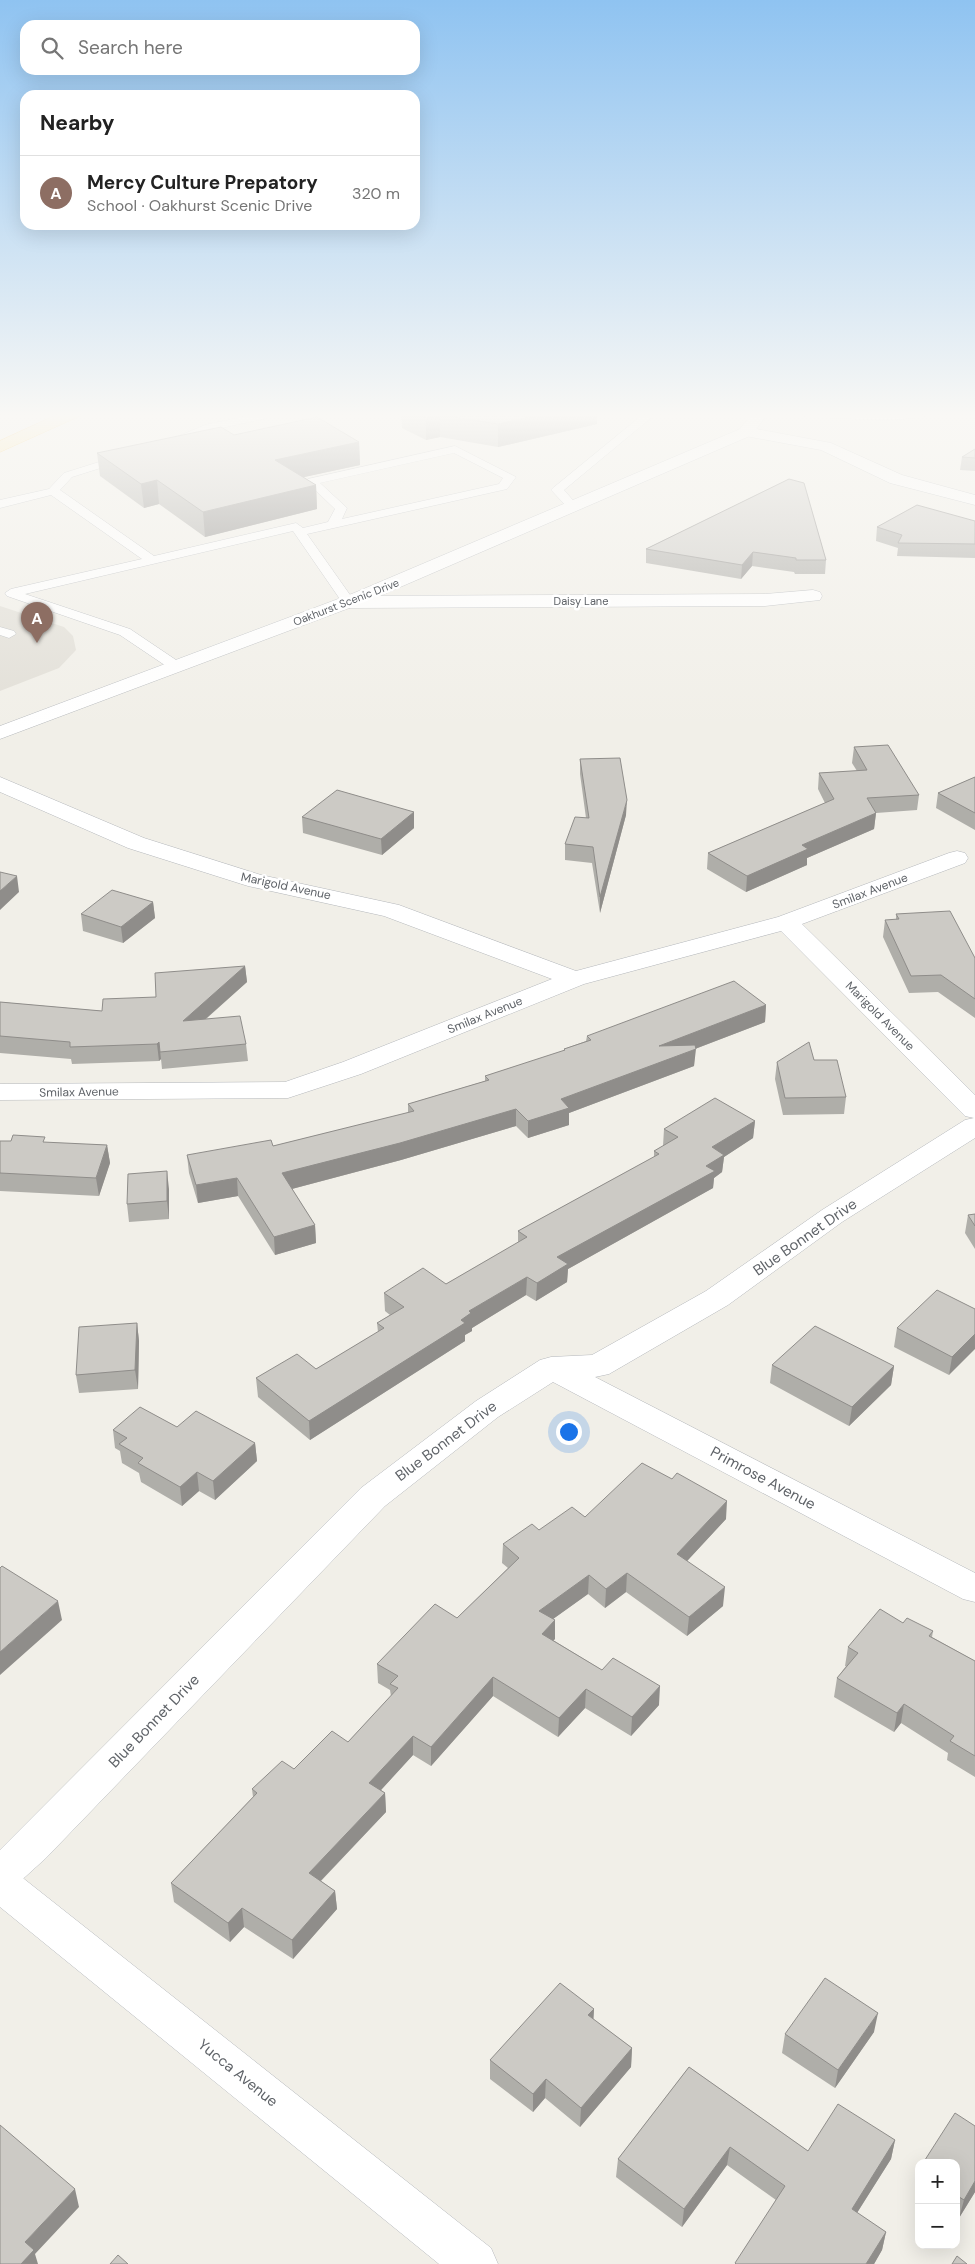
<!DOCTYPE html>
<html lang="en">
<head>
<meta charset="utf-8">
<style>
	:root { --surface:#fff; --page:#f6f6f6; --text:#222; --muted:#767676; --line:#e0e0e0; --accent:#ea4335 }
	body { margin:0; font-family:"DM Sans",sans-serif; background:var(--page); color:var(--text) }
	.controls { position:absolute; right:15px; bottom:15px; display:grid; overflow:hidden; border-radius:10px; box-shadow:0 5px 20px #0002 }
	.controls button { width:45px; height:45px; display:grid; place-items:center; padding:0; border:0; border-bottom:1px solid var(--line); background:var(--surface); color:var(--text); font:25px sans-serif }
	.you { position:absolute; left:568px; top:1431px; width:18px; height:18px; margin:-12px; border:4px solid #fff; border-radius:50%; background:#1a73e8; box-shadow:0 0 0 8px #1a73e833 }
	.badge { display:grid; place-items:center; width:32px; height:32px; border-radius:50%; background:var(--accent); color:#fff; font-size:16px; font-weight:700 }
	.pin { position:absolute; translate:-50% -41px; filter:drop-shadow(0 1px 2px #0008) }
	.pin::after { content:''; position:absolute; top:26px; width:18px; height:15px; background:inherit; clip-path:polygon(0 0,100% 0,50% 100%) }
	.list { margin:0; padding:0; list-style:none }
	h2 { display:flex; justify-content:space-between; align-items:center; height:65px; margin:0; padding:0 20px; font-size:21px }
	h2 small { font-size:16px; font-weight:400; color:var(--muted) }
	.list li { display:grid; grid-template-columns:32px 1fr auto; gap:15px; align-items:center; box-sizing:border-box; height:75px; padding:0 20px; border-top:1px solid var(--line) }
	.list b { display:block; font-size:19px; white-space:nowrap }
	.list p { margin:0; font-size:16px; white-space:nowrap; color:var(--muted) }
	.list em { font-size:16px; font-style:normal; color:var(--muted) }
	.icon { flex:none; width:28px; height:28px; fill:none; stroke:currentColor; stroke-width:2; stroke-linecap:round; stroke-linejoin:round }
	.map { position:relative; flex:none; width:975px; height:2264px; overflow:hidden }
	.search { position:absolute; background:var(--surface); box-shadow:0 5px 20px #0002; left:20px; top:20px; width:400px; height:55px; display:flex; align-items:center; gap:12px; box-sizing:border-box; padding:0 18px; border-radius:15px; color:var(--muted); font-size:19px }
	.panel { position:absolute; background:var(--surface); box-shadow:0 5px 20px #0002; left:20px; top:90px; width:400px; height:140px; border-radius:15px }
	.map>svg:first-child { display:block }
	.education { fill:#e1ded6 }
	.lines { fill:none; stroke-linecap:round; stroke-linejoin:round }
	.service-casing { stroke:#b5b8bc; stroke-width:1 }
	.minor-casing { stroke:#b5b8bc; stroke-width:1 }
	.tertiary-casing { stroke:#b5b8bc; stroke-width:1 }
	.motorway-casing { stroke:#f9ab00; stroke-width:1 }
	.service { fill:#fff; fill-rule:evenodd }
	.minor { fill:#fff; fill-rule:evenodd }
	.tertiary { fill:#fff; fill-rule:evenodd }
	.motorway { fill:#fde293; fill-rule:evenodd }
	.wall { fill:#afaea9 }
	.shaded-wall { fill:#8f8d8a }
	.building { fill:#cccac5; stroke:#8f8d8a }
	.labels { text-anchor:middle; stroke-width:5; stroke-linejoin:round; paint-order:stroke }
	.far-street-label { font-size:11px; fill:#5f6368; stroke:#fff }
	.street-label { font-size:12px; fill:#5f6368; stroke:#fff }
	.near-street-label { font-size:15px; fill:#5f6368; stroke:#fff }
</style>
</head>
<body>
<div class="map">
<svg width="975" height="2264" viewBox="0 0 975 2264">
	<rect width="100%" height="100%" fill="#f1efe8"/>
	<!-- education -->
	<path class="education" d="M0,606L64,627L73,636L76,650L59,668L0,691Z"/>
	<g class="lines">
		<!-- service casing -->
		<g class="service-casing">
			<path id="service" d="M265,412H286L281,415L212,430L172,444L167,441L205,425Z
				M646,412H658L564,490L578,506L572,510L568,508L553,492L551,490L553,488Z
				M455,446L516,477L507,489L307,534L355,602L354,605H344L293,531L25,594L130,629L182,664L184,667L182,670H172L120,635L7,596L5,593L11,589L142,559L51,495L0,508V500L49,489L64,473L118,456H126L128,458L126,460L72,477L60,490L154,556L296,523L303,528L328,522L335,509L308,483L306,481L308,479ZM454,453L503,478L499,484L342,519L347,508L320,483Z
				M0,627L14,631L16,634L9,638L0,635Z"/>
		</g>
		<!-- minor casing -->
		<g class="minor-casing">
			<path id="minor" d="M798,412H933L931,415C895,424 843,417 806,417L800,415Z
				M746,427L831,443L902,475L975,495V505L890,483L821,450L740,435L738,432L740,429Z
				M813,590L820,592L822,596L820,600L765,606L349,608L342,606L340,602L342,598L349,596L765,594Z
				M0,777L144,838L261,875L399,905L576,971L778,917L949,853L957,851L965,853L968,858L965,863L802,924L975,1095V1138L842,1222L728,1305L609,1374L595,1377L975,1573V1602L963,1599L553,1382L498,1417L385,1506L46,1858L14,1887L0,1892V1850L361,1488L476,1401L540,1360L551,1357L592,1355L706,1291L822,1210L965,1120L974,1118L965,1116L781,931L584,984L361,1074L288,1098L0,1100V1084L285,1082L343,1062L552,979L384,916L248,886L128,848L0,792Z"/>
		</g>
		<!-- tertiary casing -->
		<g class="tertiary-casing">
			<path id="tertiary" d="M753,412H769L752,435L368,601L0,739V726L354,593L740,429Z
				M0,1866L14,1871L491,2248L498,2264H439L0,1907Z"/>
		</g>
		<!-- motorway casing -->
		<g class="motorway-casing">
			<path id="motorway" d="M63,412H84L82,415L0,452V441Z"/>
		</g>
		<!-- service -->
		<use href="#service" class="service"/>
		<!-- minor -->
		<use href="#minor" class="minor"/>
		<!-- tertiary -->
		<use href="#tertiary" class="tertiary"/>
		<!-- motorway -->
		<use href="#motorway" class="motorway"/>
	</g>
	<!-- wall -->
	<path class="wall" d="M401,412H597V424L498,447L440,437L426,440L402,428Z
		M234,435L359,442L360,465L303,477L316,485L317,509L205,537L159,504L144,508L100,476L97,453Z
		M975,449V471L960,470L962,457Z
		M789,479L826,560L825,574H795L794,572L752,566L741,579L646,563V549Z
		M975,521V558L897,556L898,548L876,541L877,527Z
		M854,747L919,795L917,810L876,813L874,829L807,858V865L746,892L707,869L708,853L825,803L818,789L819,773L857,771L852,763Z
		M580,759L626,815L600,913L592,863L565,860V844L586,818L580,774Z
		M975,777V830L936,808L938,793Z
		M414,812V828L382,855L303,833L302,817Z
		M153,902L155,918L123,943L83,931L81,914Z
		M896,914L975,958V1018L938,992L909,993L883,937L885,920H896Z
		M245,966L247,982L206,1019L246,1044L248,1061L162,1069L161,1059L159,1061L72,1064L71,1059L0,1053V1002L102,1011L156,997Z
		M766,1005L765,1022L695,1049L694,1066L569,1113V1125L528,1138L516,1126L401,1160L292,1189L315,1225L316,1243L275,1255L238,1196L198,1203L189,1173L187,1155L273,1146L408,1113V1104L485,1081V1076L564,1051V1049L586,1041L587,1036Z
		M814,1060L846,1097L844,1114L783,1115L775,1079L777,1062Z
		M755,1121L753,1138L724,1157L722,1172L714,1178L713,1188L568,1269L567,1282L536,1301L526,1295L472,1328V1331L465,1335V1341L310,1440L258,1397L256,1378L316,1369L378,1332L377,1323L390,1315L385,1311L384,1293L446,1284L518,1243V1231L654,1157V1151L663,1146L664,1129Z
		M0,1141L107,1145L110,1163L99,1196L0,1191Z
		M169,1189V1219L129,1222L127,1204Z
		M975,1214V1249L965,1233L968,1215Z
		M975,1309L949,1375L894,1347L897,1328Z
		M137,1323L139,1341L138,1389L79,1393L76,1375Z
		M772,1365L894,1366L891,1385L849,1426L770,1383Z
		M177,1427L255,1443L257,1461L215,1500L199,1491L182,1506L141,1482L139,1473L122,1463L120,1451L115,1448L113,1430Z
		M585,1517L726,1519L687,1561L723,1606L687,1636L626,1592L605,1608L588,1594L553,1619L555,1639L553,1640L659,1705L631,1736L585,1708L558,1737L493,1696L431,1766L413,1755L381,1790L385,1793L386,1812L321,1881L335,1891L337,1909L293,1959L244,1927L230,1942L174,1902L171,1883L253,1797L252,1789L348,1742L391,1696L390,1690L378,1683L377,1664L457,1618L508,1568L502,1563L503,1544L539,1530Z
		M903,1623L933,1631L932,1637L975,1661V1777L947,1760L948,1753L901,1723L894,1732L834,1697L837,1678L846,1666H845L848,1647Z
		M594,2009L593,2019L632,2048L631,2067L580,2127L545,2098L533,2112L490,2079V2060Z
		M874,2032L835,2088L782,2053L785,2034Z
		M689,2067L808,2151L895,2140L891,2159L857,2213L886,2232L882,2250L874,2264H735L776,2200L727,2165L682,2227L616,2177L618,2159Z
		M975,2126V2192L959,2218L956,2216V2163Z
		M919,2169V2190L915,2188Z"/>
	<!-- shaded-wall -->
	<path class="shaded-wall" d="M552,412H597V424L498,447V424Z
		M440,415V437L426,440V418Z
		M359,442L360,465L277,483L275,460Z
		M157,480L159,504L144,508L141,484Z
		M316,485L317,509L205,537L203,512Z
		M753,552L752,566L741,579L742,565Z
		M627,800L626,815L600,913V897Z
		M414,812V828L382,855L381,839Z
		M876,813L874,829L807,858V865L746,892L747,876L802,845Z
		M17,876L19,892L0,910V891Z
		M153,902L155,918L123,943L121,927Z
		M245,966L247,982L184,1038L183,1021Z
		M766,1005L765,1022L658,1063L659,1046Z
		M159,1042L161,1059L159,1061L157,1044Z
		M696,1049L694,1066L569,1113V1125L528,1138V1121L561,1099Z
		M516,1109V1126L401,1160L284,1191L282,1173Z
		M755,1121L753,1138L724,1157L722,1172L714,1178L713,1188L568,1269L567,1282L536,1301L537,1283L557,1257L706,1166L712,1147Z
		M107,1145L110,1163L99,1196L96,1178Z
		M167,1171L169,1189V1219L167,1201Z
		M237,1178L238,1196L198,1203L196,1185Z
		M315,1225L316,1243L275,1255L274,1237Z
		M527,1277L526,1295L472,1328V1331L465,1335V1341L310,1440L309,1421L461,1320L469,1311Z
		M137,1323L139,1341L138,1389L135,1370Z
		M975,1334V1349L949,1375L952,1357Z
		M894,1366L891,1385L849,1426L852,1407Z
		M255,1443L257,1461L215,1500L213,1481Z
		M197,1472L199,1491L182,1506L180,1487Z
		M727,1501L726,1519L676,1573L677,1554Z
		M627,1573L626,1592L605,1608L606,1589Z
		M589,1575L588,1594L539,1629V1611Z
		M725,1587L723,1606L687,1636L689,1617Z
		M58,1601L62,1620L0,1675V1652Z
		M555,1620V1639L542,1652V1634Z
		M493,1677V1696L431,1766V1747Z
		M660,1686L659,1705L631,1736L632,1717Z
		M586,1689L585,1708L558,1737L559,1718Z
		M904,1704L901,1723L894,1732L897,1713Z
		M413,1736V1755L370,1802L369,1783Z
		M385,1793L386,1812L310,1892L309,1873Z
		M335,1891L337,1909L293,1959L292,1940Z
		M242,1908L244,1927L230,1942L228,1923Z
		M594,2009L593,2028L588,2015Z
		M878,2013L874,2032L835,2088L838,2070Z
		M632,2048L631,2067L580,2127L581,2108Z
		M546,2079L545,2098L533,2112V2094Z
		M895,2140L891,2159L848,2227L852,2209Z
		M730,2147L727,2165L682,2227L684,2209Z
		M975,2181V2192L959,2218L964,2200Z
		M75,2189L79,2207L35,2254L38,2264H21L25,2242Z
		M886,2232L882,2250L874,2264H866Z"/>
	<!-- building -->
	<path class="building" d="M414,412H552L498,424L440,415L426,418Z
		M317,417L359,442L275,460L316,485L203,512L157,480L141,484L97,453L221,427L234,435Z
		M975,449V458L962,457Z
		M789,479L804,483L826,560H796V558L753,552L742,565L646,549Z
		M917,505L975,521V544L898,543L902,535L877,527Z
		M888,745L919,795L867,798L876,813L802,845L808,849L747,876L708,853L834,799L819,773L867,770L854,747Z
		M620,758L627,800L600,897L593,847L565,844L575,817L589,818L580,759Z
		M975,777V813L938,793Z
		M337,790L414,812L381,839L302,817Z
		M0,872L17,876L0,891Z
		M112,890L153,902L121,927L81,914Z
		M950,911L975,958V999L941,975L911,976L885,920L899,919L896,914Z
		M245,966L183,1021L240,1016L246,1044L160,1052L159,1042L157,1044L70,1047V1042L0,1036V1002L102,1011L103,999L156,997L155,973Z
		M734,981L766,1005L659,1046L695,1045L696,1049L561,1099L569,1108L528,1121L516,1109L400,1143L282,1173L315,1225L274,1237L237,1178L196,1185L187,1155L271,1140L273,1146L414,1111L408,1104L489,1080L485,1076L565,1050L564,1049L591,1040L587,1036Z
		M809,1042L814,1060H837L846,1097L785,1098L777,1062Z
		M715,1098L755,1121L712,1147L724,1155L706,1166L715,1171L557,1257L568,1264L537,1283L527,1277L469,1311L471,1313L461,1320L465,1323L309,1421L256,1378L297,1354L316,1369L384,1328L377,1323L404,1307L384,1293L423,1268L446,1284L527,1237L518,1231L659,1154L654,1151L678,1137L664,1129Z
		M13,1135L45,1137L43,1142L107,1145L96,1178L0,1173V1141H11Z
		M167,1171V1201L127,1204L128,1174Z
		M975,1214V1226L968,1215Z
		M937,1290L975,1309V1334L952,1357L897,1328Z
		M137,1323L135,1370L76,1375L79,1327Z
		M815,1326L894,1366L852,1407L772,1365Z
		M140,1407L177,1427L196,1411L255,1443L213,1481L197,1472L180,1487L138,1463L143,1458L119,1444L127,1438L113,1430Z
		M642,1463L672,1479L677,1473L727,1501L677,1554L725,1587L689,1617L627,1573L606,1589L589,1575L539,1611L555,1620L542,1634L602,1670L613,1658L660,1686L632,1717L586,1689L559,1718L493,1677L431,1747L413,1736L369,1783L385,1793L309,1873L335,1891L292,1940L242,1908L228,1923L171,1883L257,1793L252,1789L282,1761L294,1769L332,1731L348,1742L398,1688L390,1684L398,1676L377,1664L435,1604L457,1618L519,1558L503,1544L532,1524L539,1530L572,1507L585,1517Z
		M2,1566L58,1601L0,1652V1568Z
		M880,1609L903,1623L907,1618L933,1631L929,1636L975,1661V1756L950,1741L954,1736L904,1704L897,1713L837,1678L858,1653L848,1647Z
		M825,1978L878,2013L838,2070L785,2034Z
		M560,1983L594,2009L588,2015L632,2048L581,2108L546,2079L533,2094L490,2060Z
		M689,2067L808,2151L838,2104L895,2140L852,2209L886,2232L866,2264H736L735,2263L785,2186L730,2147L684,2209L618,2159Z
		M955,2113L975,2126V2181L964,2200L956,2195V2163H923Z
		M0,2125L75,2189L25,2242L34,2250L21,2264H0Z
		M118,2255L128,2264H110Z
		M957,2256L967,2264H952Z"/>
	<!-- sky -->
	<linearGradient id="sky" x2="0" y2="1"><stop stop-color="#8fc3f1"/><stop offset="0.57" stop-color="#f9f8f5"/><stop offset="1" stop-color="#f9f8f5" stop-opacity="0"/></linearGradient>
	<rect width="975" height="729" fill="url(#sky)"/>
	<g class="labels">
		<!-- far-street labels -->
		<g class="far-street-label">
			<text x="581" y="605">Daisy Lane</text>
			<text transform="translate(346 602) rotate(-21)" y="4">Oakhurst Scenic Drive</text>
		</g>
		<!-- street labels -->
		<g class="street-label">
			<text transform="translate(286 886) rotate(12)" y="4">Marigold Avenue</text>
			<text transform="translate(870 891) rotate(-21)" y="4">Smilax Avenue</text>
			<text transform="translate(485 1015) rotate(-22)" y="4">Smilax Avenue</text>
			<text transform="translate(880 1016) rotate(45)" y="4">Marigold Avenue</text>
			<text transform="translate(79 1092) rotate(-1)" y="4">Smilax Avenue</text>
		</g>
		<!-- near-street labels -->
		<g class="near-street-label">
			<text transform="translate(805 1237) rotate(-35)" y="5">Blue Bonnet Drive</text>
			<text transform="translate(446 1441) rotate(-37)" y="5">Blue Bonnet Drive</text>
			<text transform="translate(763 1478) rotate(28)" y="5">Primrose Avenue</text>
			<text transform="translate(154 1721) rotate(-46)" y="5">Blue Bonnet Drive</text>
			<text transform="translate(238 2073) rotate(39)" y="5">Yucca Avenue</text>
		</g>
	</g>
</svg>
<div class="controls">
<button>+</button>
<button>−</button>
</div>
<div class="you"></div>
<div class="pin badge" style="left:37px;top:643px;background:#8d6e63">A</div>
<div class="search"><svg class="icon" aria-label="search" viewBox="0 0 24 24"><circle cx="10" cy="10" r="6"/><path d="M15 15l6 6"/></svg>Search here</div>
<section class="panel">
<h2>Nearby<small></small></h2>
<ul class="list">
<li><span class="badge" style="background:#8d6e63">A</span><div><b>Mercy Culture Prepatory</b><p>School · Oakhurst Scenic Drive</p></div><em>320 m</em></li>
</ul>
</section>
</div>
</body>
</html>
